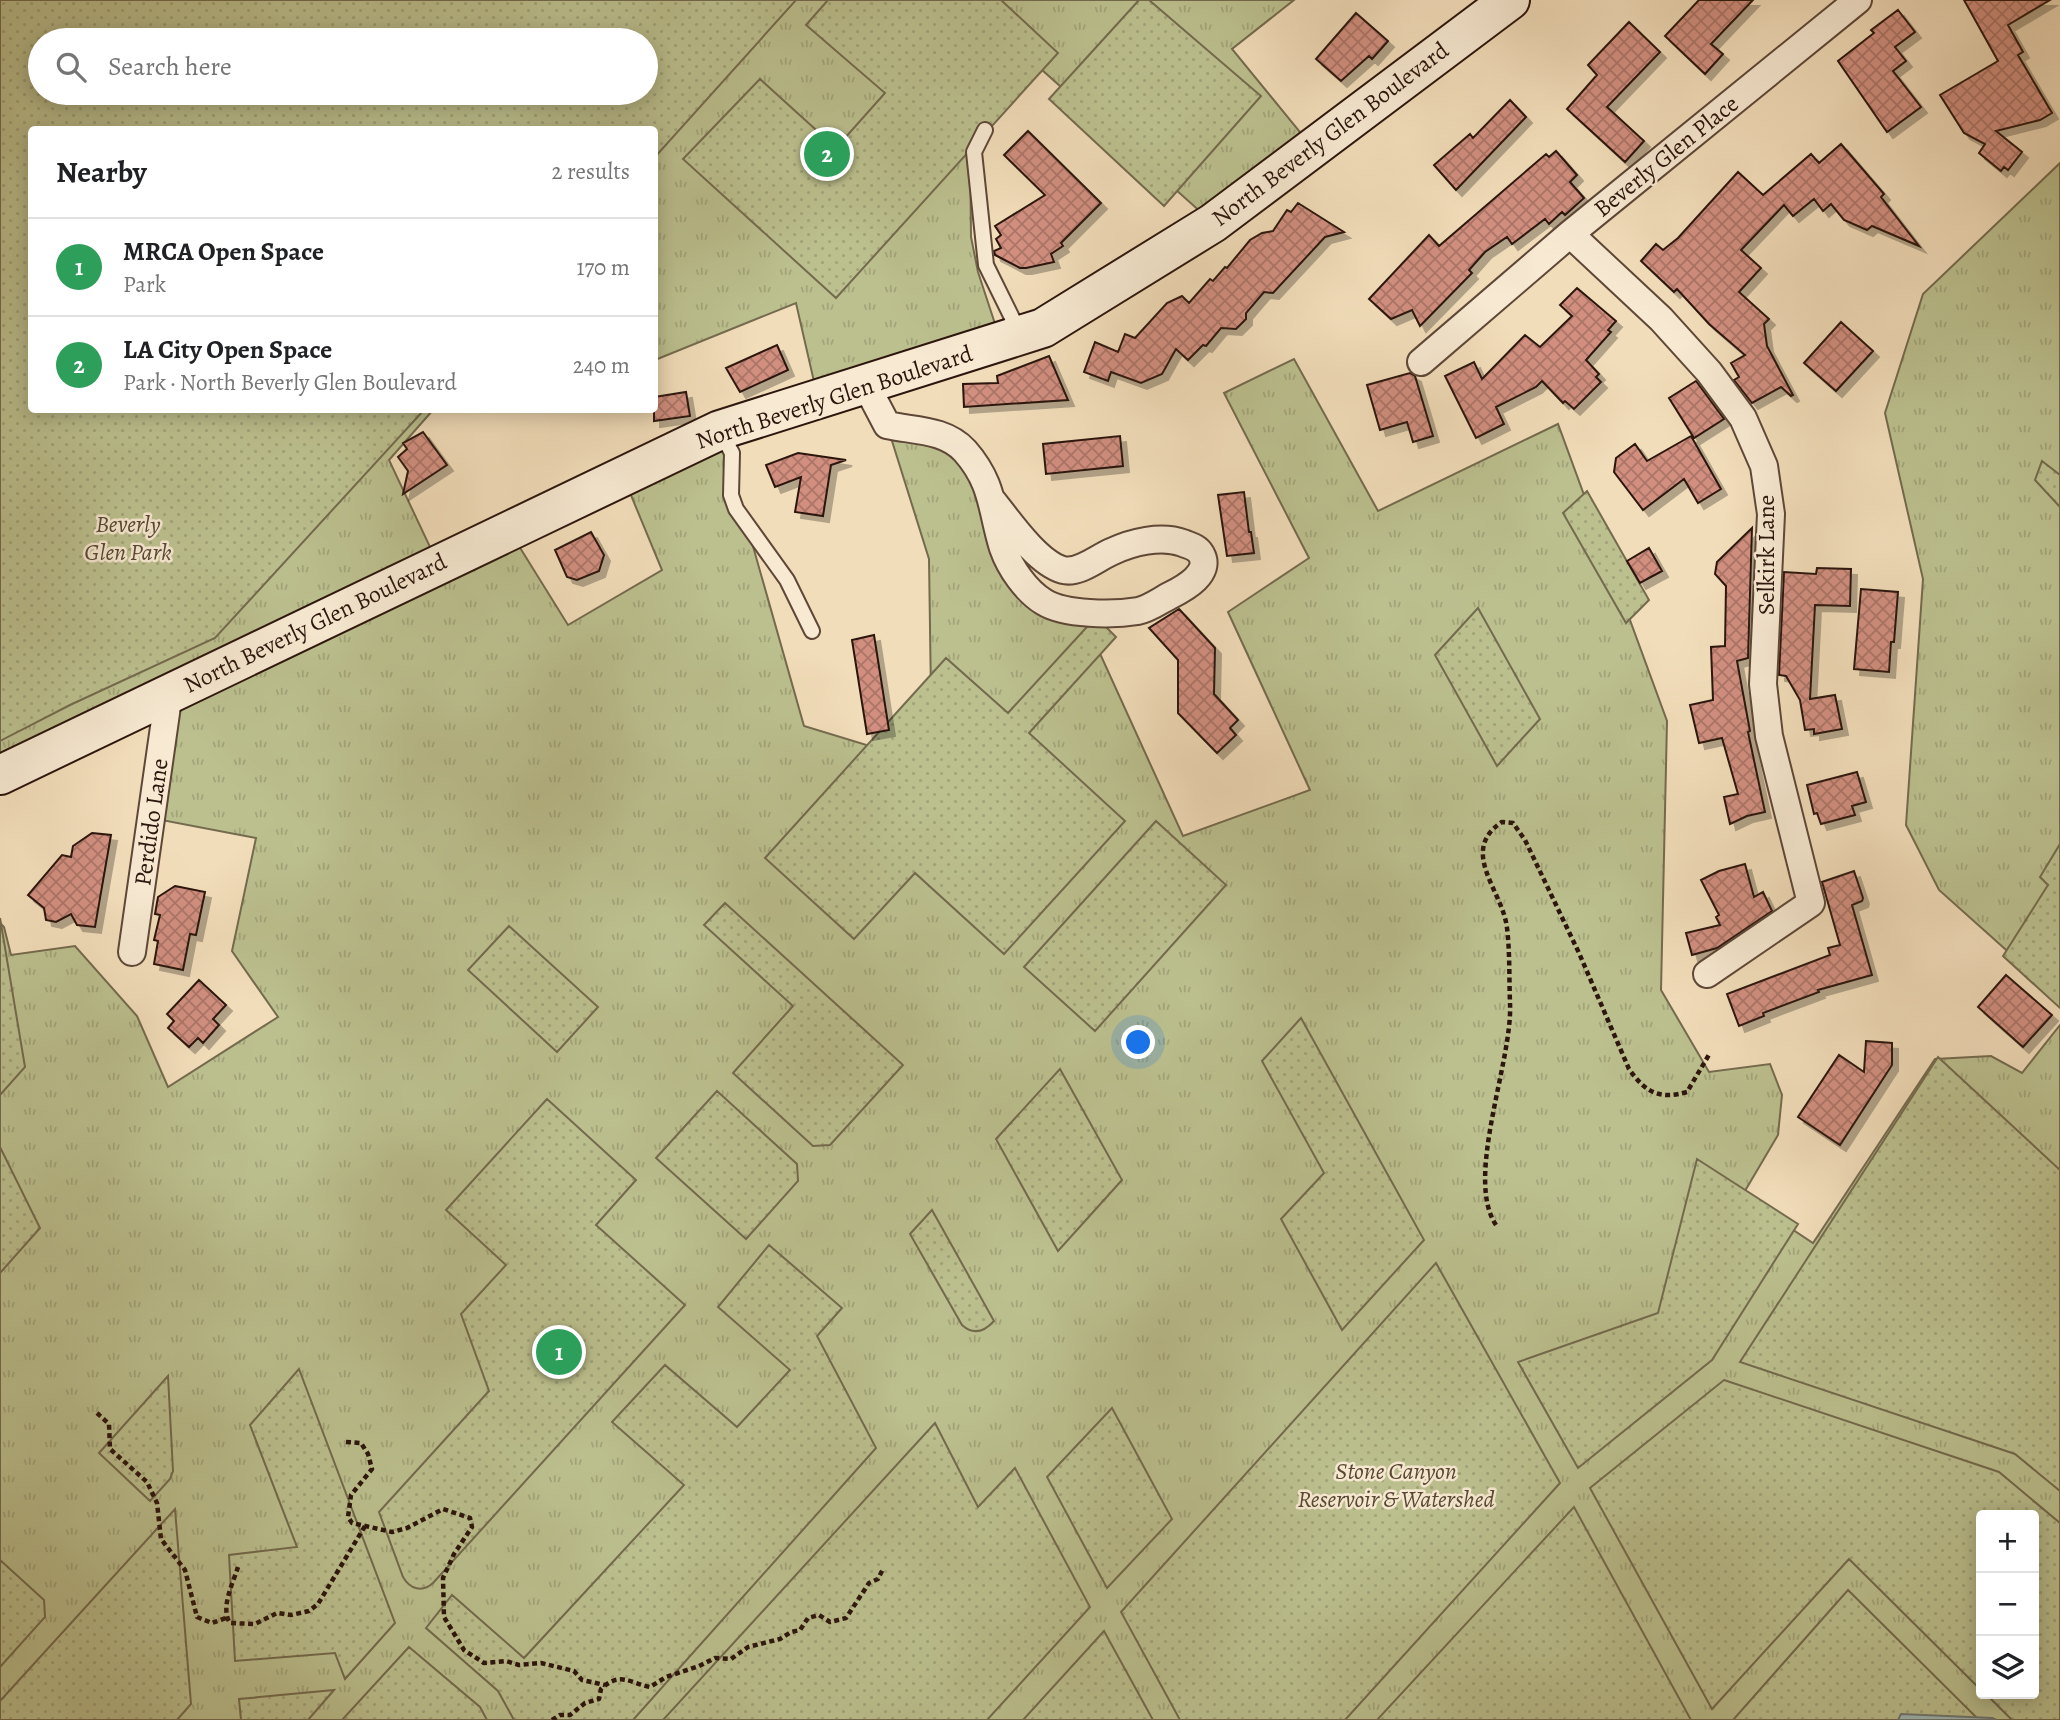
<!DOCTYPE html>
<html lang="en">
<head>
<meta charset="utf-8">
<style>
	:root { --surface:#fff; --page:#f6f6f6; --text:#202124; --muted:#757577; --line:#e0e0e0; --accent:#8f2418 }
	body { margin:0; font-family:Alegreya,serif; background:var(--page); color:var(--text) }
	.controls { position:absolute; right:21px; bottom:21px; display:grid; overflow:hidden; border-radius:7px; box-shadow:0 4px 18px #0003 }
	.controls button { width:63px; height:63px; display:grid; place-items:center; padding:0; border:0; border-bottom:2px solid var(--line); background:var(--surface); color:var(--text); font:35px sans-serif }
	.you { position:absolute; left:1139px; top:1043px; width:24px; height:24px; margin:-18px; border:5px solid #fff; border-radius:50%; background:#1a73e8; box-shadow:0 0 0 10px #1a73e833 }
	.badge { display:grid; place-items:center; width:46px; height:46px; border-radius:50%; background:var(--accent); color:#fff; font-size:23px; font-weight:700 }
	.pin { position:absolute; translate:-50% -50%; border:4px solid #fff; box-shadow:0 2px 7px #0006 }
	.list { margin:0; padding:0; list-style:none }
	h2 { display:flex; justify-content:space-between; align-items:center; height:91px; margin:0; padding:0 28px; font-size:30px }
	h2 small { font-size:23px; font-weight:400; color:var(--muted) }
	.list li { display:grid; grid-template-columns:46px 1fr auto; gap:21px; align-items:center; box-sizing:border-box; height:98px; padding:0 28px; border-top:2px solid var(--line) }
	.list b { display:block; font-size:26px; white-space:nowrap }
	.list p { margin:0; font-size:23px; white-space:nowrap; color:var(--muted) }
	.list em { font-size:23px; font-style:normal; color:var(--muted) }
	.icon { flex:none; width:38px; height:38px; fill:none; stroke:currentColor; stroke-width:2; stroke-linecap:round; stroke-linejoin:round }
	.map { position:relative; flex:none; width:2060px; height:1720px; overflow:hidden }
	.search { position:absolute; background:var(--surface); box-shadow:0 4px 18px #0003; left:28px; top:28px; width:630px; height:77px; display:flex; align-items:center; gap:18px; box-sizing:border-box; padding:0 24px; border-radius:38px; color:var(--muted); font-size:26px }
	.panel { position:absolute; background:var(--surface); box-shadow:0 4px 18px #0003; left:28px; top:126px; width:630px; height:287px; border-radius:7px }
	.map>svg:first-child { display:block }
	.grass { fill:url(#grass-tufts); stroke:#746a4e; stroke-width:2; fill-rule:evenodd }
	.park { fill:url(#park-dots); stroke:#746a4e; stroke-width:2; fill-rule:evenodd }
	.water { fill:#9dbab8; stroke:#707874; stroke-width:2 }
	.building { fill:url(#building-cross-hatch); stroke:#2c150d; stroke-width:2; filter:url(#shadow) }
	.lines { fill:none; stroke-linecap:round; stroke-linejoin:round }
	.service-casing { stroke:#5e4738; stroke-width:18 }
	.minor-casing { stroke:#5e4738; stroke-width:30 }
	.secondary-casing { stroke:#2c150d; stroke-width:42 }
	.path { stroke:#2c150d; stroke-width:4.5; stroke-dasharray:5 3.5; stroke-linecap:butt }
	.service { stroke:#f7e9d2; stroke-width:14 }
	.minor { stroke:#f7e9d2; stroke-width:26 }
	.secondary { stroke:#f7e9d2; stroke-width:38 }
	.labels { text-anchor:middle; stroke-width:5; stroke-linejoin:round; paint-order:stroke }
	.street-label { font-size:24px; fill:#2c150d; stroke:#f7e9d2 }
	.park-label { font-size:24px; font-style:italic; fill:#574834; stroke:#f7e9d2 }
</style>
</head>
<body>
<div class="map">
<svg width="2060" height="1720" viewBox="0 0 2060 1720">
	<defs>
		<pattern id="grass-tufts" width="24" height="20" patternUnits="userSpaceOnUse" patternTransform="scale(1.75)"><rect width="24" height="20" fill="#bcc08f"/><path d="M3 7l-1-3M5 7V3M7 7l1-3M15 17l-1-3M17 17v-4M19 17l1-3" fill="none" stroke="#a2a47a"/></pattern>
		<pattern id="park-dots" width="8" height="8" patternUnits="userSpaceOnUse" patternTransform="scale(1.75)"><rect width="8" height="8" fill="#bcc08f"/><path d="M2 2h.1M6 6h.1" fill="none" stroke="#a2a47a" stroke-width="1.8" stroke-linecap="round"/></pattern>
		<pattern id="building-cross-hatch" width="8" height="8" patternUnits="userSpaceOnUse" patternTransform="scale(1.75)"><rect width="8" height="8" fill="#d28f80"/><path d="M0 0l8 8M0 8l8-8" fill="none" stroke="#ab7467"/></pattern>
		<filter id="shadow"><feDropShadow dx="6" dy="6" stdDeviation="0" flood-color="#0004"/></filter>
	</defs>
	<rect width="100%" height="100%" fill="#f2ddba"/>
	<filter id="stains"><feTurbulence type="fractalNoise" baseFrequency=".00286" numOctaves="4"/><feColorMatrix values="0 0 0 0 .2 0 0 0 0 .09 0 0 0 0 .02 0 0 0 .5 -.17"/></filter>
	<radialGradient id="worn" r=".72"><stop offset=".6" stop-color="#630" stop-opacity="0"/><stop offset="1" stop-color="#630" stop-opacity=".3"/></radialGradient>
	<!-- grass -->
	<path class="grass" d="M0,0H1294L1232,49L1313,148L1213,223L1042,70L970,143L971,237L978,272L1001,342L818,399L796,303L655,360L654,130H32V410H433L389,460L438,564L509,530L568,625L662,570L623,476L720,430L804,726L932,765L929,559L887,425L964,449L1020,580L1082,614L1183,836L1310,790L1228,612L1309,558L1224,393L1294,359L1378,511L1558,424L1667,721L1661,990L1709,1072L1770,1064L1782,1095L1778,1135L1742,1196L1813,1243L1935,1059L1991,1056L2022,1073L2060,1025V1720H1996L1992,1718L1898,1720H0V923L4,927L11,955L75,946L137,1016L168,1087L278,1017L232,951L256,838L151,818L169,693L0,788ZM40,40H646V93H40ZM1981,1515H2034V1694H1981Z
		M2060,163V998L1939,890L1906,825L1923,579L1885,413L1923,294Z"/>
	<!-- park -->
	<path class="park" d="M0,0H796L655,157L654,130H32V410H424L215,638L70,705L0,741ZM40,40H646V93H40Z
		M828,0H1001L1058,53L836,298L683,159L760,79L836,148L885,93L806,25Z
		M1139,0H1149L1261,96L1164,206L1049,99Z
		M2042,461L2060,475V507L2035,480Z
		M1587,491L1649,600L1626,623L1563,513Z
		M1478,608L1540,719L1497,766L1435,655Z
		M1096,617L1116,637L1029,733L1125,821L1004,954L915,873L854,939L765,858L946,658L1008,713Z
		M1156,821L1226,885L1095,1031L1024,967Z
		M2060,844V1008L2003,956L2048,885L2040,877Z
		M725,903L903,1065L830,1145L813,1146L733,1073L793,1006L704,925Z
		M0,918L25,1067L0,1095Z
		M509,926L598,1007L557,1052L468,970Z
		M1301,1018L1424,1240L1342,1330L1281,1219L1324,1173L1262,1061Z
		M1938,1057L2060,1170V1491L2015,1454L1740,1362Z
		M1060,1069L1122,1180L1058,1251L996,1139Z
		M717,1091L797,1164L798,1181L746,1239L656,1158Z
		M547,1099L636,1180L596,1225L685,1305L433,1583C422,1593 410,1589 403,1577L379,1512L489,1391L461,1314L506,1265L446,1210Z
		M0,1147L40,1228L0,1273Z
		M1697,1159L1798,1224L1712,1360L1578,1468L1518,1362L1658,1313Z
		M932,1210L994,1321C984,1332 973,1335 962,1325L910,1234Z
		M769,1245L842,1308L817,1336L876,1448L633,1720H514L498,1691L426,1628L452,1595L524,1658L684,1485L612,1422L665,1365L737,1427L790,1370L718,1307Z
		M1436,1263L1560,1483L1345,1720H1180L1121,1612Z
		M299,1369L395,1623L345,1679L335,1653L235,1661L229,1555L297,1547L250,1425Z
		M168,1376L173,1471L170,1479L150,1501L99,1453Z
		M1724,1380L1999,1472L2060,1523V1720H2012L1986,1694H2034V1515H1981V1690L1849,1559L1712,1709L1590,1488Z
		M1112,1408L1172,1519L1107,1588L1047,1477Z
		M935,1423L978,1507L1015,1468L1090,1607L987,1720H663Z
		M1574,1507L1691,1720H1377Z
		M175,1509L191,1704L177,1720H0V1701Z
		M0,1560L44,1600L45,1617L0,1667Z
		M1848,1590L1979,1720H1733Z
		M1104,1631L1153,1720H1023Z
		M409,1647L480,1707L487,1720H342Z
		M334,1690L308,1720H241L239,1699Z"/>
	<!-- water -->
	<path class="water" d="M1901,1714L1992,1718L1996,1720H1898Z"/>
	<!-- building -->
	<path class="building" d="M1699,0H1753L1711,44L1723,54L1705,74L1665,36Z
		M1964,0H2050L2008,25L2023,52L2018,55L2052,113L2040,120L1996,131L2022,152L2008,170L2004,167L2001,171L1979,153L1985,144L1964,133L1940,95L1998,61Z
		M1898,10L1915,32L1895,47L1906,61L1893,71L1921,107L1887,132L1838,61L1874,33L1871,30Z
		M1356,13L1388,41L1372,59L1369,56L1341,81L1316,59Z
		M1629,22L1660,52L1607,107L1644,141L1625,162L1567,109L1597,75L1588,65Z
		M1510,100L1526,117L1456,190L1434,165L1470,134L1473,138Z
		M1028,131L1101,203L1061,243L1063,246L1051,254L1054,262L1026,268H1020L995,255L994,251L1001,248L996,239L1001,235L995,226L1045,195L1004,155Z
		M1841,144L1884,194L1881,197L1919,246L1872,226L1867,230L1844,220L1831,204L1823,211L1814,199L1793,216L1784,205L1741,250L1761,268L1739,292L1769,319L1764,324L1767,346L1793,395L1791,396L1781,387L1752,403L1734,380L1739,377L1731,363L1745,355L1709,324L1677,289L1674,292L1641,261L1656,244L1663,250L1678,238L1738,172L1763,195L1811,154L1819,163Z
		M1556,151L1577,175L1570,182L1584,198L1565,215L1562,212L1549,224L1545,219L1512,244L1507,237L1485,252L1469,270L1472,273L1420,326L1412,310L1391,319L1369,299L1429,235L1439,246L1546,154L1549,157Z
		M1298,203L1344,232L1325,237L1273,293L1264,292L1246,313V319L1236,329L1221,328L1206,346L1203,345L1188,360L1176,349L1162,374L1141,383L1111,372L1108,381L1084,372L1095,342L1118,352L1125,334L1135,338L1167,303L1182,296L1189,303L1210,279L1213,281L1225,267L1227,268L1250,240L1262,233L1273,231L1287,210L1291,212Z
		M1577,288L1616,321L1608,330L1611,332L1586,360L1599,374L1596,377L1601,382L1574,409L1565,401L1563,403L1542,381L1536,387L1496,407L1504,424L1476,438L1445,376L1474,362L1482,379L1525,335L1540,347L1572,316L1560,305Z
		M1841,322L1873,351L1836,391L1804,363Z
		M777,345L788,370L740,392L726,368Z
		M1049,356L1068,400L964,407L963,384L998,383L997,376Z
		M1410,373L1415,376L1433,436L1413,442L1407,422L1380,430L1367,385Z
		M1696,381L1724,419L1694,438L1669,398Z
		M686,392L690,416L654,421V397Z
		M423,432L447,465L403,494L408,471L398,457L407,449L403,443Z
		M1120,436L1123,466L1046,474L1043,444Z
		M1691,436L1721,489L1698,503L1684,479L1643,510L1614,472L1616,458L1635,444L1647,461Z
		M798,453L846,460L831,465L823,516L795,512L801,477L775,487L766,465Z
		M1244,492L1249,532H1251L1254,553L1227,556L1218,495Z
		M1752,528L1748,658L1737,661L1750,731L1748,732L1765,812L1747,816L1730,824L1724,797L1738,794L1722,738L1699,743L1690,705L1713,700L1711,647L1725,646L1726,586L1715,574L1717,562Z
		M591,532L604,555L599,571L577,580L567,577L555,550Z
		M1649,548L1662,571L1640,583L1627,561Z
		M1817,568L1851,569L1850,606L1815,605L1810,699L1835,695L1842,729L1814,734V729L1805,730L1800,700L1786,676L1779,675L1784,572L1816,574Z
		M1861,589L1898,592L1894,642H1891L1889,672L1854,669Z
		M1179,609L1215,648L1214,694L1238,720L1230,728L1236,735L1217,753L1178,713V660L1149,628Z
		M874,635L889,730L867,734L852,640Z
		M1857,772L1866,802L1852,806L1855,815L1821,824L1817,813L1814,814L1807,785Z
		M92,833L111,835L95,927L77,925L71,914L56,922L46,920L44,908L28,895L62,855L71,857L73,846Z
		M1745,864L1754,897L1763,892L1772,911L1717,948L1692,955L1686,933L1720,925L1716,917L1719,915L1701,880L1719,871Z
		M1854,871L1863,898L1862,901L1852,905L1872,975L1818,990L1819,992L1763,1013L1764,1016L1739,1026L1727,994L1830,955L1828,948L1840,945L1822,882Z
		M175,886L205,892L196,935L190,934L183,970L154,964L158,941L154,940L160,915L155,914L158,897Z
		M2006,975L2052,1015L2023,1047L1978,1007Z
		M199,980L226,1005L213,1019L219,1025L203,1043L198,1038L189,1047L168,1028L174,1021L167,1014Z
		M1866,1041L1892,1043V1065L1840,1145L1798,1117L1839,1055L1864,1072Z"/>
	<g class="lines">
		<!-- service casing -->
		<g class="service-casing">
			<path id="service" d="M985,130L974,152L986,265L1020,334
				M720,431L732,453L731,495L736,509L787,580L812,631"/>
		</g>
		<!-- minor casing -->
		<g class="minor-casing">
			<path id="minor" d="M1570,234L1661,319L1709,372L1743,418L1764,466L1771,514L1763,684L1769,736L1811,903L1707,974
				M1421,362L1570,234L1858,0
				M866,385L887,425C914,431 945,429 965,451C994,484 991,510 1003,548C1010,568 1026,591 1044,602C1065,615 1113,615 1138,611C1149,609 1161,600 1171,595C1185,588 1212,573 1201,554C1197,547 1190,546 1183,543C1161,535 1132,542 1111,552C1097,558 1079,574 1063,570C1037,563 1008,520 992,500
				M132,952L169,692"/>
		</g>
		<!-- secondary casing -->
		<g class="secondary-casing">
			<path id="secondary" d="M0,775L720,430L1043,328L1213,223L1510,0"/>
		</g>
		<!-- path -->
		<path class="path" d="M1496,1225C1464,1178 1513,1061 1510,1003C1509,978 1510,953 1507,928C1503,891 1458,851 1502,822L1513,823L1525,840L1579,953L1629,1069C1645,1092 1659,1100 1687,1092L1710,1053
			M97,1413L109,1424L110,1449L147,1482L157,1503L161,1539L185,1570L197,1617L212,1623L226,1618
			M346,1442L361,1443L368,1454L372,1469L351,1495L348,1517L352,1523L392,1532L407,1528L443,1509L470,1518L472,1527L454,1554L443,1578L444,1617L464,1650L484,1663L506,1661L519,1665L541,1663L574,1671L582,1680L605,1685
			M238,1567C233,1583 220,1608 230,1623L255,1624L277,1613L291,1615L309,1611L318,1604L365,1526
			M552,1720L560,1715H570L585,1703L599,1699L601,1689C620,1671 630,1683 650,1687L666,1677L699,1666L715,1658L731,1659L748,1647L780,1639L791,1632L800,1630L808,1618L819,1615L830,1622L846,1618L869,1583L878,1579L883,1569"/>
		<!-- service -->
		<use href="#service" class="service"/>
		<!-- minor -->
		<use href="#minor" class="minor"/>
		<!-- secondary -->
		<use href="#secondary" class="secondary"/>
	</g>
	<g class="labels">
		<!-- street labels -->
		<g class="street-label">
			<text transform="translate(1330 134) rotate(-37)" y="8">North Beverly Glen Boulevard</text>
			<text transform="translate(1666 156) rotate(-39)" y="8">Beverly Glen Place</text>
			<text transform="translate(834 397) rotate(-18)" y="8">North Beverly Glen Boulevard</text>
			<text transform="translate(1766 555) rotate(-90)" y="8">Selkirk Lane</text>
			<text transform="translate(315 623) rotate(-26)" y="8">North Beverly Glen Boulevard</text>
			<text transform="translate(151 822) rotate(-82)" y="8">Perdido Lane</text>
		</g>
		<!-- park labels -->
		<g class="park-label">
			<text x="128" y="532">Beverly<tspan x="128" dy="28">Glen Park</tspan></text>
			<text x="1396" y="1479">Stone Canyon<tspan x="1396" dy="28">Reservoir &amp; Watershed</tspan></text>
		</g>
	</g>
	<rect width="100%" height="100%" filter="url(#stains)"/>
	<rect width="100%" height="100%" fill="url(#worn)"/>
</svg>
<div class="controls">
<button>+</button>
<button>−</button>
<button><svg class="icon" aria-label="layers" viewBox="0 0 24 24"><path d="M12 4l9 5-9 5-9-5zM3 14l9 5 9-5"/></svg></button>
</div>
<div class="you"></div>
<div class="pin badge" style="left:559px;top:1352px;background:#2e9e5b">1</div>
<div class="pin badge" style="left:827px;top:154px;background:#2e9e5b">2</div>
<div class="search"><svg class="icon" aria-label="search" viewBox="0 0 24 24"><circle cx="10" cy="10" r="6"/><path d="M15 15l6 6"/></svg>Search here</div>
<section class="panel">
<h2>Nearby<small>2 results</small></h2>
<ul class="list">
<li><span class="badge" style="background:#2e9e5b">1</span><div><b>MRCA Open Space</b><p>Park</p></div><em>170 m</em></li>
<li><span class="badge" style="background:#2e9e5b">2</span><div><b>LA City Open Space</b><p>Park · North Beverly Glen Boulevard</p></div><em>240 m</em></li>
</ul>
</section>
</div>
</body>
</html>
